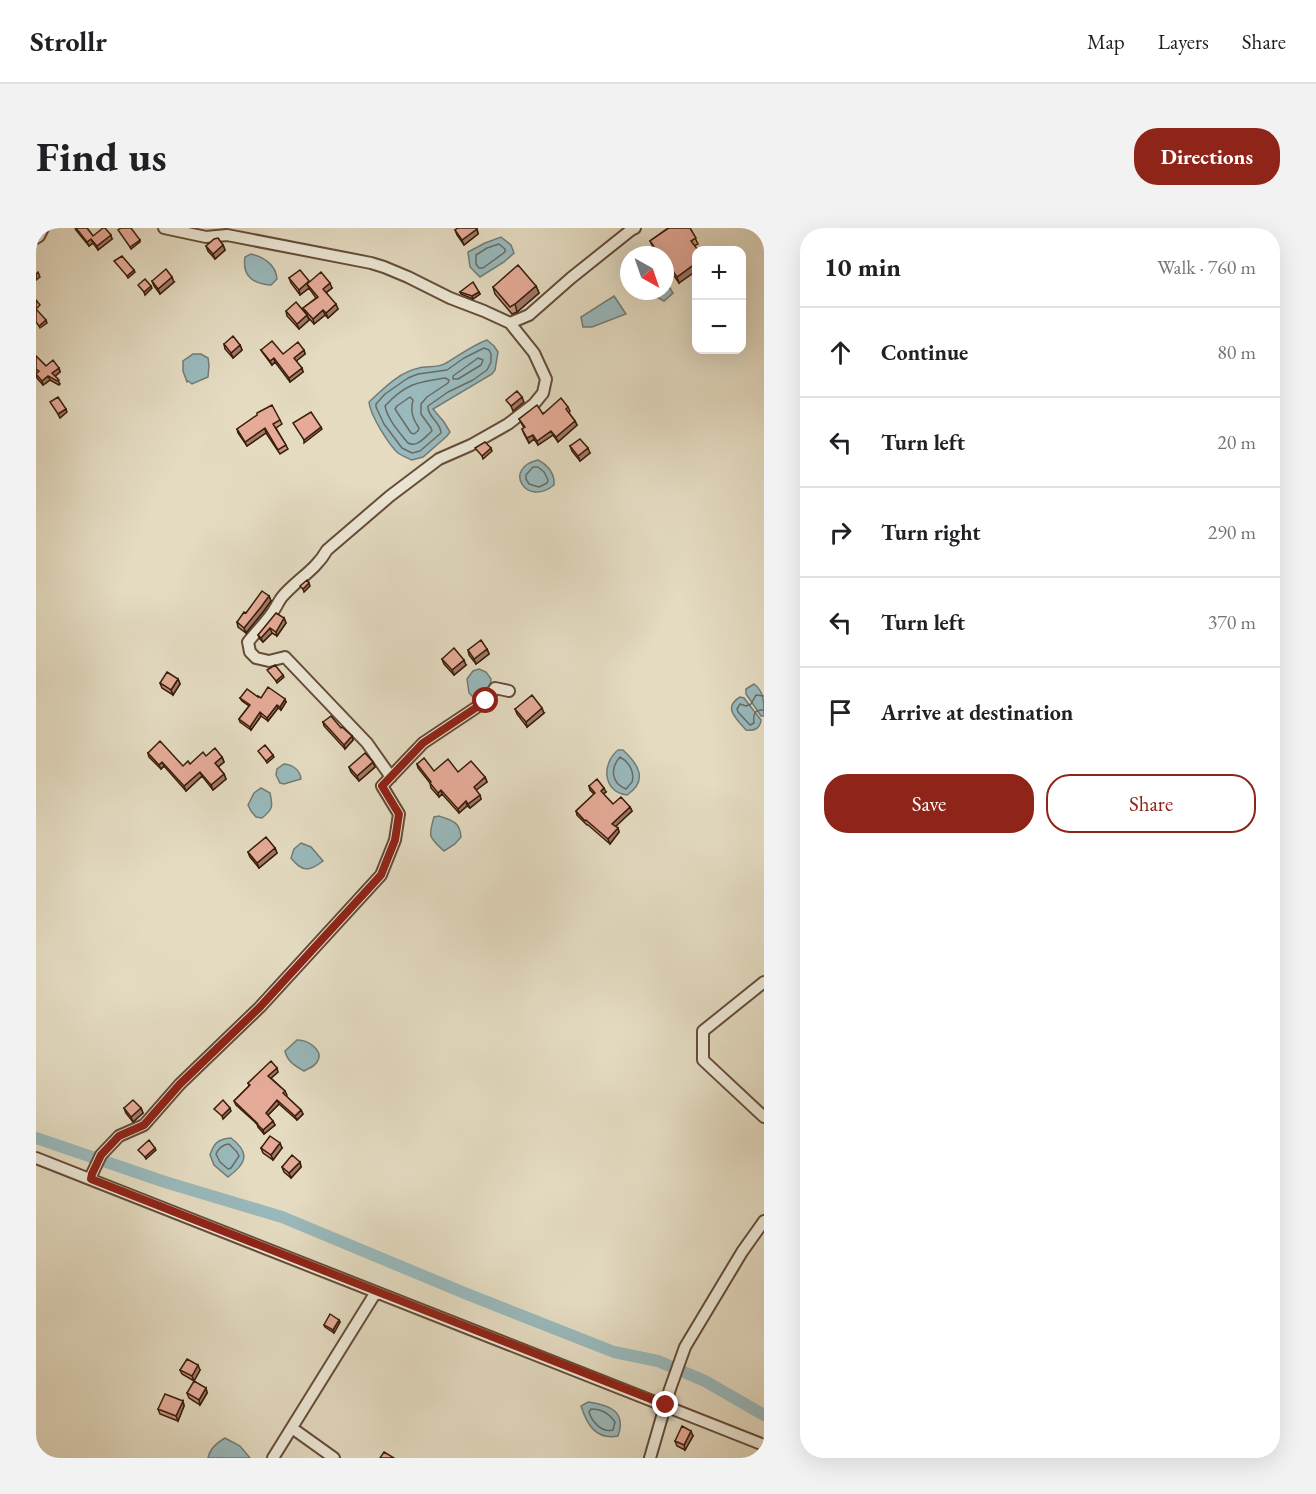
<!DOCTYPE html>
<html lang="en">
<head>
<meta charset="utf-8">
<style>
	:root { --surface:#fff; --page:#f2f2f2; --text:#202124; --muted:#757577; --line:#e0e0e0; --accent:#8f2418 }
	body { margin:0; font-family:"EB Garamond",serif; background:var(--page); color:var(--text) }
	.controls { position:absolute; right:18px; top:18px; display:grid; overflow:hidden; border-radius:12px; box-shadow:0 6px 24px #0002 }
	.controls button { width:54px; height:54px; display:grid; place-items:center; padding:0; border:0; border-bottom:2px solid var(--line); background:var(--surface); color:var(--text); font:30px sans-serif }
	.compass { position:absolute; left:584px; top:18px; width:54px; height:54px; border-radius:50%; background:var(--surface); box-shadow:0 6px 24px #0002; rotate:140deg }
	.stop { position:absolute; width:18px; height:18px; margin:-14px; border:4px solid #8f2418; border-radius:50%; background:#fff }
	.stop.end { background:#8f2418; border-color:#fff; box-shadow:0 2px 6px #0008 }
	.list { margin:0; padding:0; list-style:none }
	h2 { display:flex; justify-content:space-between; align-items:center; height:78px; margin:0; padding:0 24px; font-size:26px }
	h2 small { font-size:20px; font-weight:400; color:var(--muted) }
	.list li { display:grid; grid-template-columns:39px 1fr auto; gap:18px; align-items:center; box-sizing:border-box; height:90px; padding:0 24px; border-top:2px solid var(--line) }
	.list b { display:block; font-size:22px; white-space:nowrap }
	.list em { font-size:20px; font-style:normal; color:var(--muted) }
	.actions { display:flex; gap:12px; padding:18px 24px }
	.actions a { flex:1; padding:14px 0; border:2px solid var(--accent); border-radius:24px; text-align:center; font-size:21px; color:var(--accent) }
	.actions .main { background:var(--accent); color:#fff }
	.icon { flex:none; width:33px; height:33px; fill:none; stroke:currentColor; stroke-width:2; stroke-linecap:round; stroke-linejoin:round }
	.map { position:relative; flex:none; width:728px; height:1230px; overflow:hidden; border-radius:24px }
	header { display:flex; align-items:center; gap:36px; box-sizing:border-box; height:84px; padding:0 30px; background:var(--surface); border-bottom:2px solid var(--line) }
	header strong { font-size:28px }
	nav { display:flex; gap:33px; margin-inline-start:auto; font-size:21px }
	.intro { display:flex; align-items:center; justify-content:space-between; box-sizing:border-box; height:144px; padding:0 36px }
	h1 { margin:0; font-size:42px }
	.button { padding:15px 27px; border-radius:24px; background:var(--accent); color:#fff; font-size:21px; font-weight:700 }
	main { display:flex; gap:36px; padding:0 36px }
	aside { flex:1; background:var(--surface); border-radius:24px; box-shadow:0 6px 24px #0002 }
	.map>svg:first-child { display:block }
	.water { fill:#99b9bc; stroke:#737b74; stroke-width:1.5 }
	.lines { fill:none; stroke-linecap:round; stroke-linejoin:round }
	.shore { stroke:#696b62; stroke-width:1.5 }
	.canal { stroke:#99b9bc; stroke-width:12 }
	.minor-casing { stroke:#644c37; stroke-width:14 }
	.minor { stroke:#ede8d7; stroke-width:10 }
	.wall { fill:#c59383; stroke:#391d09; stroke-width:1.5 }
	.shaded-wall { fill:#a0786a; stroke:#391d09; stroke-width:1.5 }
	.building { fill:#e5ab98; stroke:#391d09; stroke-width:1.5 }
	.route { stroke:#8f2418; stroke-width:8 }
</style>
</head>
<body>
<header>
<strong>Strollr</strong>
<nav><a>Map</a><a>Layers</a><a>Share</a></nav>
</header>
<div class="intro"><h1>Find us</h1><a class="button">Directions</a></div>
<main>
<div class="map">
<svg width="728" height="1230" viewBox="0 0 728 1230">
	<rect width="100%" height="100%" fill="#e4dbc1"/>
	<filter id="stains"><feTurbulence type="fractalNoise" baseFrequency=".00333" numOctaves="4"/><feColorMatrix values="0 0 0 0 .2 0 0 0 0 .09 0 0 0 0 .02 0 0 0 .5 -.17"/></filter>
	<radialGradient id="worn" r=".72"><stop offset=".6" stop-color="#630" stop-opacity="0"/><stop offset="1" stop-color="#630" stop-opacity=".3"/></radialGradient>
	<!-- water -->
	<path class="water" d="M465,9L475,17L478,25L468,34L444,49L434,39L432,24L449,15Z
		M215,26C228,29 240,37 241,51L235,57C217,56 206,48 209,29Z
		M629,52L637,65L628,73L614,65L603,69L597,63H629Z
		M578,68L590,86L556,99H547L545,89Z
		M451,112L458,118L462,124L459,142L456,146L397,181L408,194L414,204L411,208L387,229L376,232C372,230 366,228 362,225C353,217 334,187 333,174C347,161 363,144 383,140C391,138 403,140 410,135C424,127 435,118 451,112Z
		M157,126H165L172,130L173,137L172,149L156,156L152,153L151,154L147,143V133Z
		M502,232C512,237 519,246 518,257C490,280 466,240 502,232Z
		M443,441L450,444L455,451C454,462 451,468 441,473L433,465L431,451L437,443Z
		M718,456C728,463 728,474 728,488H725L710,466V461Z
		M704,469L708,470L725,492C724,501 718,503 710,502C701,491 686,480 704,469Z
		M582,522H587C602,536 613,552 591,567C567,564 565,536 582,522Z
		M248,536C257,537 264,542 265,551L248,556L244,555L240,547L241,541Z
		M225,560L234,565C237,579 237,581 226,590L220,589L215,583L212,577L218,565Z
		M403,588C416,592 424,594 425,609L419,616L408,623C393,609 392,610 398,589Z
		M265,615L275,619L287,633C273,644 266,644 255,630L258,621Z
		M261,812C271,811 289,823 281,834C278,839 273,840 268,843C259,838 251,833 249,823Z
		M195,910C215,925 210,936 192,949L178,937L174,927C178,915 182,911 195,910Z
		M552,1174C573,1177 591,1183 582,1208C560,1212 551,1197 545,1178Z
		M189,1210L204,1218L214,1230H172C174,1220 181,1215 189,1210Z"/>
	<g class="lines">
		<!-- shore -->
		<path class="shore" d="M463,16L469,21V24L447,40H443L440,36V27L451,20Z
			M448,120L453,122L455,126V134L451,142L437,152L412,164L392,178C391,189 405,194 405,205L384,223L376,225L366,220L348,196L340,179V176L349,166L372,150L382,146L411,142L428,130Z
			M442,130L447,132L445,137L422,151H417V148Z
			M409,150L413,152L412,155L391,169L385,176V186L395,200L396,203C389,209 381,220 372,215C363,204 352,192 349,178C369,156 381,154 409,150Z
			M374,169L377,172C374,184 377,191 383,200L382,203L378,206L375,205L359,181L361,178Z
			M497,239H502L508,244L512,252L511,255L503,259L493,256L490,251V247Z
			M728,468L720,467L715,476L710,478L704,476L701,481L702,484L714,497L718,495C717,487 718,481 728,482
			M584,529C593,534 599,544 596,554L590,561C575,555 574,540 584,529Z
			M193,916L201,924L203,928L195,940L192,941L184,934L180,926C182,921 187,916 193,916Z
			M555,1181C565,1181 573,1185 579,1194L577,1202C566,1205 556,1194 553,1184Z"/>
		<!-- canal -->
		<path class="canal" d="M0,910L129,954L246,989L431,1066L578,1124L622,1133L669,1153L728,1187"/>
		<!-- minor casing -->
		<g class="minor-casing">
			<path id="minor" d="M128,0L170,9L191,7L335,35L348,39L372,49L414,70L448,83L474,95L493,87L535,50L595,2L599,0
				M0,10L3,8L7,0
				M355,549L331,515L249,429L233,433L220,430L214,424L212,414C220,404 229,395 236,385C240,380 242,374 246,369C260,352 280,342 291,322L354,268L403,231L435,217L472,196L498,176L507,165L510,151L498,125L474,95
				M728,754L667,803V832L728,889
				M0,930L728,1217
				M55,951L56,946L65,927L83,908L108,897L144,856L224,779L345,647L359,612L363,586L346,558L387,515L450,473L459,460L473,463
				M256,1200L298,1230
				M237,1230L340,1064
				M614,1230L634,1161L649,1119L706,1024L728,993"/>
		</g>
		<!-- minor -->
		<use href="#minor" class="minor"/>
	</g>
	<!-- wall -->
	<path class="wall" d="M39,0H51L57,8L76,11L62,22L57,15L53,18L40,2Z
		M632,0H654L662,16L658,18L643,55L629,35V27H622L617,19L614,13Z
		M441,1L442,6L428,17L421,7L419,2Z
		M187,17L189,22L179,31L172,23L170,18Z
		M253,50L274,54L296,60L290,65L302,81L292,90L289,87L278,96L271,88L273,92L263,101L251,88L250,83L269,85L267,80L280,70L273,60L264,67L255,55Z
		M116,53L138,54L124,66L118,58Z
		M500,58L503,65L481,84L476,86L459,66L457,59Z
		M424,64H443L444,66L437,71L425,66Z
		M188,116L204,117L206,122L197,130L189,121Z
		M225,122L247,126L268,122L269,126L260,133L266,140L267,144L254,154L239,134L236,137L227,125Z
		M0,128L10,138L23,140L24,144L19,148L24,156L23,157L14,152L7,157L1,150L0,147Z
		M532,179L534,183L533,185L539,193L541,197L522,214L517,207L502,217L498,211L493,215L488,206L486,201L488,200L483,191Z
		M244,192L246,196L240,200L252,221L244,226L230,205L211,218L202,205L201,201Z
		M534,218L554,225L544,233L536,223Z
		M233,368L235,373L227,384L210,405L202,399L201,394L210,385Z
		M248,390L250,395L241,408L236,405L227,414L224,411L222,407Z
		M451,421L453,426L440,436L433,427L432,422Z
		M406,431L430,437L418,447L408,436Z
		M142,451L144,456L137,467L126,460L124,455Z
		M222,469L250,474L245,482L242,480L232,493L225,488L215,502L204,494L203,491L213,478L206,473L204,470Z
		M479,481L508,485L491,499L481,486Z
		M287,494L305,500L316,508L317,512L309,521L288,498Z
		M112,525L147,538L186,529L188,534L182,539L188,546L190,551L177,562L166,548L150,563L128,538L125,541L113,529Z
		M337,534L339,539L323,553L315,544L313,539Z
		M381,536L398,543L422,544L449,549L451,554L440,562L445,571L434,580L431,578L423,585L406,566L403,569L395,560L394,555L382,540Z
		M553,558L570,564L567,566L577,576L594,579L596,583L579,598L582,600L583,604L574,616L552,597H551L541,587L540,583L558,566L554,562Z
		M239,620L241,625L223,640L214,629L212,624Z
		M242,844L235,850L249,863L251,867L250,868L265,882L267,886L261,892L243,876L232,887L239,897L228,906L222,899L221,896L200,877L198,873L213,858L212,855Z
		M88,880H105L107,885L97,894L90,885Z
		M225,920H246L237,932L227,925Z
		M264,934L265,939L255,950L248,944L246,939Z
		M303,1092L304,1094L298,1105L289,1099L288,1097Z
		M144,1142H164L158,1153L146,1146Z
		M170,1160L171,1165L164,1177L153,1170L151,1165Z
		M147,1173L148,1178L142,1193L124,1186L122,1181Z
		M657,1208L649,1222L641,1218L639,1213Z"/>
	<!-- shaded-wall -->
	<path class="shaded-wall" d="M441,1L442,6L428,17L426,12Z
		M75,7L76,11L62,22L61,18Z
		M55,11L57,15L53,18L51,14Z
		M104,12V14L95,21L94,19Z
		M187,17L189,22L179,31L177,26Z
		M660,35V43L643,55L641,49Z
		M98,42L99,44L92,50L91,48Z
		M2,44L4,49L0,52V46Z
		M136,49L138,54L124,66L122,61Z
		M273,53L271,56L273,60L264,67L263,62Z
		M294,55L296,60L288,66L287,61Z
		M115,58L116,60L109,67L108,64Z
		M500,58L503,65L481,84L479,76Z
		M443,64L444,66L437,71L436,68Z
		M300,76L302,81L292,90L290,85Z
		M287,82L289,87L278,96L277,91Z
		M271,87L273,92L263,101L261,96Z
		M10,92L11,95L4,100L3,98Z
		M204,117L206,122L197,130L195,125Z
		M268,122L269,126L259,134L258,130Z
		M238,130L239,134L236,137L234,133Z
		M23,140L24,144L18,149L16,145Z
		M266,140L267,144L254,154L253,150Z
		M12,148L14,152L7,157L6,153Z
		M486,169L488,174L477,183L475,178Z
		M30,181L31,184L24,190L22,186Z
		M539,193L541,197L522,214L520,209Z
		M285,199L286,201L268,215V212Z
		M229,200L230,205L211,218L209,214Z
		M515,203L517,207L502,217L501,213Z
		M497,207L498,211L493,215L491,210Z
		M455,220L456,223L447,231L446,228Z
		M552,220L554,225L544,233L542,228Z
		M273,355L274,358L268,364L267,361Z
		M233,368L235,373L227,384L210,405L208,400Z
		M248,390L250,395L241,408L240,404Z
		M234,400L236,405L227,414L225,410Z
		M451,421L453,426L440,436L438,431Z
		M428,432L430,437L418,447L416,442Z
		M247,447L248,449L241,455L240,453Z
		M142,451L144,456L137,467L135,462Z
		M249,471L250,474L245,482L244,479Z
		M241,477L242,480L232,493L231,490Z
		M506,480L508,485L491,499L490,494Z
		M224,484L225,488L215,502L214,499Z
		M316,508L317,512L309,521L308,517Z
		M237,527L238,529L231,535L230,533Z
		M186,529L188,534L181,540L179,535Z
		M126,534L128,538L125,541L123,537Z
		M337,534L339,539L323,553L321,548Z
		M164,544L166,548L150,563L148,558Z
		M188,546L190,551L177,562L175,557Z
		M449,549L451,554L439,563L438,559Z
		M568,560L570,564L566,567L565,563Z
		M405,562L406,566L403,569L402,565Z
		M444,567L445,571L434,580L432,576Z
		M430,573L431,578L423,585L422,581Z
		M594,579L596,583L578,600L576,596Z
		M582,600L583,604L574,616L572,611Z
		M239,620L241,625L223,640L221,635Z
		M241,840L242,844L234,851L232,848Z
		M241,872L243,876L231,888L230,885Z
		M105,880L107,885L97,894L95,889Z
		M194,880L195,883L187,891L186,888Z
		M265,882L267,886L261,892L259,888Z
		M237,893L239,897L228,906L227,902Z
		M244,915L246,920L237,932L235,927Z
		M119,920L120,922L110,931L109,929Z
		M264,934L265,939L255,950L253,945Z
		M303,1092L304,1094L298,1105L297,1102Z
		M162,1137L164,1142L158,1153L156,1148Z
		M170,1160L171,1165L164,1177L163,1172Z
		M147,1173L148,1178L142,1193L140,1188Z
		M655,1203L657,1208L649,1222L648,1217Z"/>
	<!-- building -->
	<path class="building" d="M40,0H51L57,8L67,0H69L75,7L61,18L55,11L51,14Z
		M85,0H95L104,12L94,19L82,2Z
		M422,0H440L441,1L426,12L419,2Z
		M633,0H654L660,10L655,13L662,22H660V35L641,49L629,32V27H626L624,25L623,26L614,13Z
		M182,10L187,17L177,26L170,18L178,11Z
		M86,28L98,42L91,48L78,33Z
		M482,37L500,58L479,76L474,79L457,59Z
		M130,41L136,49L122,61L116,53Z
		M264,42L273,53L263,62L253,50Z
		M285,44L294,55L287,61L300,76L290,85L287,82L277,91L267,80L282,69L271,56Z
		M109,51L115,58L108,64L102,57Z
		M437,54L443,64L436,68L424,64Z
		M0,72L4,77L0,81L10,92L3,98L0,94Z
		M260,74L271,87L261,96L250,83Z
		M197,108L204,117L195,125L188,116Z
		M236,113L247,126L262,114L268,122L258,130L266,140L253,150L238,130L234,133L225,122Z
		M0,128L10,138L17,132L23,140L16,145L23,152L21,153L12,148L6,153L0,146L3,143L0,141Z
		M481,163L486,169L475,178L470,172Z
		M22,169L30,181L22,186L14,174Z
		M525,170L532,179L530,181L539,193L520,209L515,203L501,213L497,207L491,210L486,201L489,199L483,191L501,177L507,186Z
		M236,177L244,192L237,196L250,217L242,222L229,200L209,214L201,201L221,187V185Z
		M275,184L285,199L268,212L257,195Z
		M544,211L552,220L542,228L534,218Z
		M449,214L455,220L446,228L439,220Z
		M271,352L273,355L267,361L264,358Z
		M226,363L233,368L225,379L208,400L201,394L208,384L210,385Z
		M240,385L248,390L240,404L234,400L225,410L222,407Z
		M445,412L451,421L438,431L432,422Z
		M418,420L428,432L416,442L406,431Z
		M239,437L247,447L240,453L231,442Z
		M131,444L142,451L135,462L124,455Z
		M232,459L249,471L244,479L241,477L231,490L224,484L214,499L203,491L214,477L204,470L211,461L222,469V468L225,470Z
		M496,467L506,480L490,494L479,481Z
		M295,488L305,500L306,499L316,508L308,517L287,494Z
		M124,513L147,538L152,533L154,536L167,524L170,528L179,520L186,529L179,535L188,546L175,557L164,544L148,558L126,534L123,537L112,525Z
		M229,517L237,527L230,533L222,523Z
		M329,525L337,534L321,548L313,539Z
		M388,530L398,543L412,531L422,544L435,533L449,549L438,559L444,567L432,576L430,573L422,581L405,562L402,565L394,555L395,554L381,536Z
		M561,551L568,560L565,563L577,576L585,569L594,579L576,596L582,600L572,611L550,592L549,593L540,583L559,565L553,558Z
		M230,609L239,620L221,635L212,624Z
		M235,833L241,840L232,848L249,863L247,865L265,882L259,888L241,872L230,885L237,893L227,902L220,895H221L198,873L214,857L212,855Z
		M97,872L105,880L95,889L88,880Z
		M187,872L194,880L186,888L178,881Z
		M234,908L244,915L235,927L225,920Z
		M113,912L119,920L109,929L102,922Z
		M256,927L264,934L253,945L246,939Z
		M294,1086L303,1092L297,1102L288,1097Z
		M151,1131L162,1137L156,1148L144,1142Z
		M158,1153L170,1160L163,1172L151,1165Z
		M129,1166L147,1173L140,1188L122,1181Z
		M646,1198L655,1203L648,1217L639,1213Z
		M348,1224L358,1230H344Z"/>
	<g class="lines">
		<!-- route -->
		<path class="route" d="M450,473L387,515L346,558L363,586L359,612L345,647L224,779L144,856L108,897L83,908L65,927L56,946L55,951L630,1177"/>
	</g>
	<rect width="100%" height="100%" filter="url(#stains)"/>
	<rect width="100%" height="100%" fill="url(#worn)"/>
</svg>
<div class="controls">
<button>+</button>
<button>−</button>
</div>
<svg class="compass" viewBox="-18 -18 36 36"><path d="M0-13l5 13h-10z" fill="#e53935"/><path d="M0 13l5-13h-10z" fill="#757577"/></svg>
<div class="stop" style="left:450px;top:473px"></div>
<div class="stop end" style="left:630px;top:1177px"></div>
</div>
<aside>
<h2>10 min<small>Walk · 760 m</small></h2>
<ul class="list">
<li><svg class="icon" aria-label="ahead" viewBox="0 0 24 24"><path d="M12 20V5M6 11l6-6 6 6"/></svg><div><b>Continue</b></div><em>80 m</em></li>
<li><svg class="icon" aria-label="left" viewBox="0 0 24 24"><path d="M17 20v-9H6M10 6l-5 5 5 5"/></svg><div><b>Turn left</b></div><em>20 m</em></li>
<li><svg class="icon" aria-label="right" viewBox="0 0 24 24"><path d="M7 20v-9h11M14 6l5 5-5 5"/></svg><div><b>Turn right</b></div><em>290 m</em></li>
<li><svg class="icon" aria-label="left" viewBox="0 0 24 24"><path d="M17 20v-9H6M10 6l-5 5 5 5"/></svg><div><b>Turn left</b></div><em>370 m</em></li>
<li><svg class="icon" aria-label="arrive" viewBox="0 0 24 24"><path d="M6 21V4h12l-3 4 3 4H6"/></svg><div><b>Arrive at destination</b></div></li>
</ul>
<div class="actions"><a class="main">Save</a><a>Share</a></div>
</aside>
</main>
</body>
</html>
